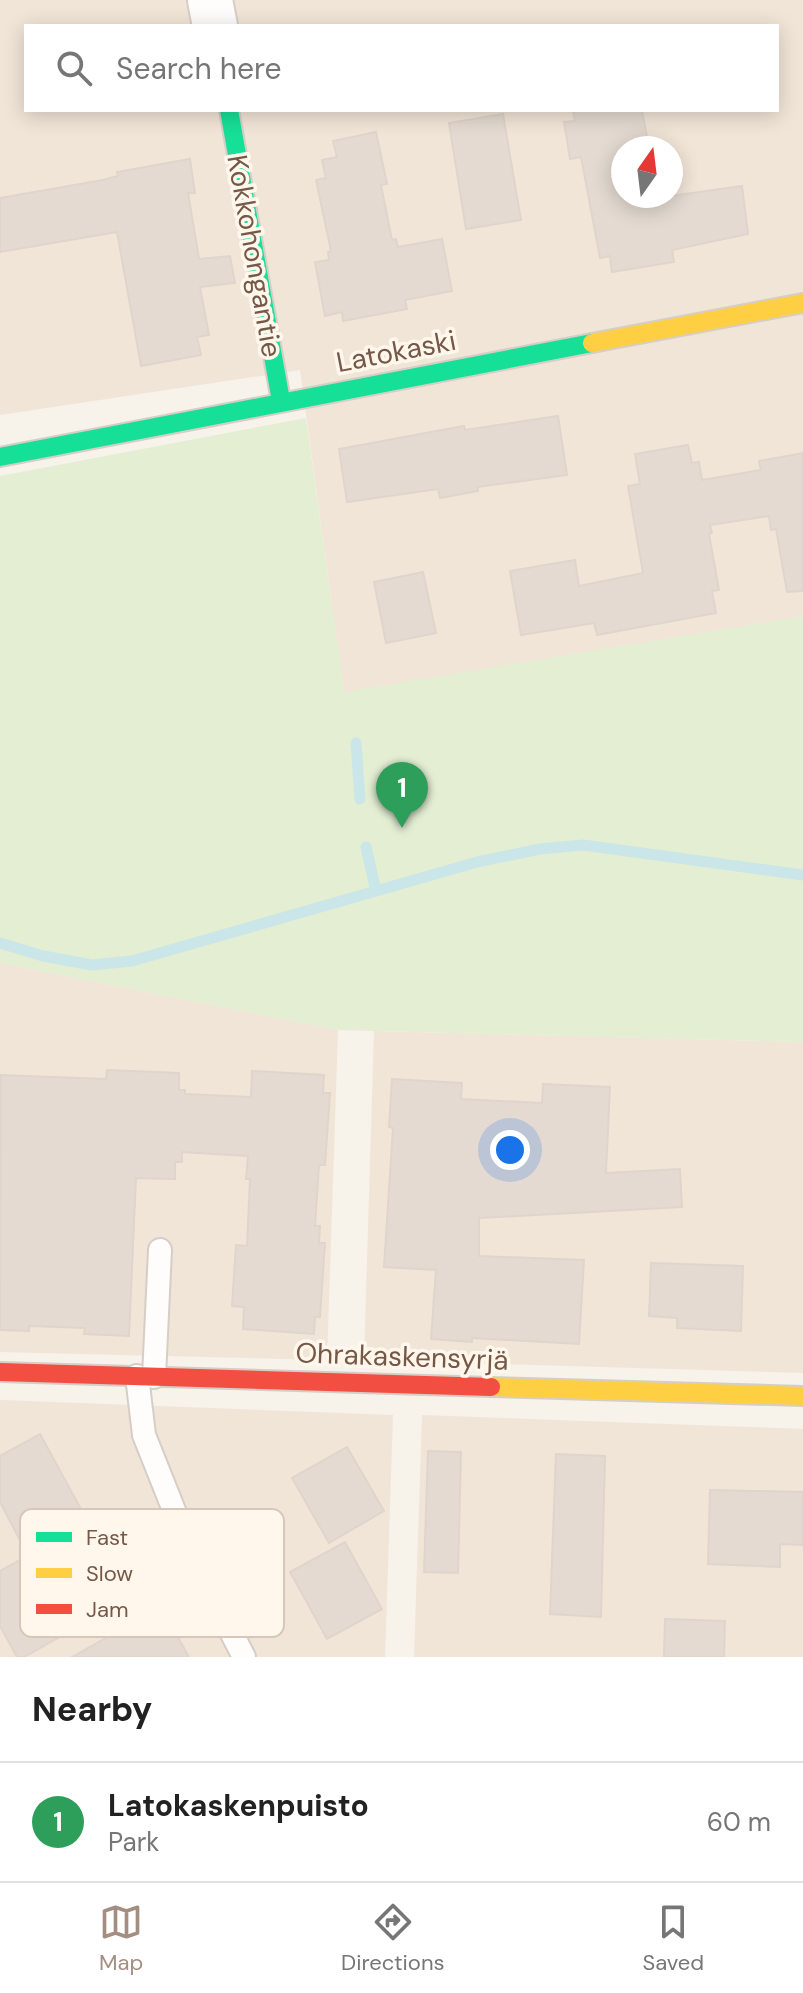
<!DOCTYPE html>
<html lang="en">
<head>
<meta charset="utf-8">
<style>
	:root { --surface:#fff; --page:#f6f6f6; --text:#222; --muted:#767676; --line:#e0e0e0; --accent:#a38e81 }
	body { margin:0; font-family:"DM Sans",sans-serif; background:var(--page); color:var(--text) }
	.compass { position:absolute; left:611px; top:136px; width:72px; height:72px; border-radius:50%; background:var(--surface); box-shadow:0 4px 20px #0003; rotate:14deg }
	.you { position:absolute; left:510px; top:1150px; width:28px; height:28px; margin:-20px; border:6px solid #fff; border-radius:50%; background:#1a73e8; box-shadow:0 0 0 12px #1a73e833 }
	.badge { display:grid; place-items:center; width:52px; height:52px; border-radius:50%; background:var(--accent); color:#fff; font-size:26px; font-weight:700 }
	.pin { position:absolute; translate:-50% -66px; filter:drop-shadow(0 2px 4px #0008) }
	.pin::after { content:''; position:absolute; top:42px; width:28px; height:24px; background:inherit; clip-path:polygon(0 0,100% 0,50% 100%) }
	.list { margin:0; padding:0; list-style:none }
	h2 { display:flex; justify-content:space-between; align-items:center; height:104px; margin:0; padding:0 32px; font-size:34px }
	h2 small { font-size:26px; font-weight:400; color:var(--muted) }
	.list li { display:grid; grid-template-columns:52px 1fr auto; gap:24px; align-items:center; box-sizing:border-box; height:120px; padding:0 32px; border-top:2px solid var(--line) }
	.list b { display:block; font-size:30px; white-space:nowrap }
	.list p { margin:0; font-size:26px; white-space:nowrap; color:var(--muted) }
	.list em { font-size:26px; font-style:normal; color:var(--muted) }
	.icon { flex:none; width:44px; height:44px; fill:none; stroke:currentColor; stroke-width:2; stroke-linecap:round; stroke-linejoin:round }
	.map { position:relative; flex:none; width:803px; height:1657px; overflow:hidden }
	.search { position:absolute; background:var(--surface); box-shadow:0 4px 20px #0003; left:24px; right:24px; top:24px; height:88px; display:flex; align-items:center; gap:20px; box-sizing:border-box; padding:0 28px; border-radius:0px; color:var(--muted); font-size:30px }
	.sheet { height:224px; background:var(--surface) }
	nav { display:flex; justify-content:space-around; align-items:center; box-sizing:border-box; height:112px; border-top:2px solid var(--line); background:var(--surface); font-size:22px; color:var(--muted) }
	nav a { display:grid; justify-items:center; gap:4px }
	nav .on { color:var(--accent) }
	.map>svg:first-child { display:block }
	.residential { fill:#f1e5d7; fill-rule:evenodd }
	.green { fill:#e3eed3 }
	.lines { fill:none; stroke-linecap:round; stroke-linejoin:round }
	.stream { stroke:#cae6e8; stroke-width:11 }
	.building { fill:#e4dad1; stroke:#e0d5cc; stroke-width:2 }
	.lane-casing { stroke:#d6cec6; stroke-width:26 }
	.street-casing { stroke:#d6cec6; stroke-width:48 }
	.fast-casing { stroke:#d6cec6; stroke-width:22 }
	.slow-casing { stroke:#d6cec6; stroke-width:22 }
	.jam-casing { stroke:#d6cec6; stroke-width:22 }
	.lane { stroke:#fefdfc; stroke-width:22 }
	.street { stroke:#fefdfc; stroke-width:44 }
	.fast { stroke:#16e098; stroke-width:18 }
	.slow { stroke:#ffcf43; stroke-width:18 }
	.jam { stroke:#f24e42; stroke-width:18 }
	.labels { text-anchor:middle; stroke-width:7; stroke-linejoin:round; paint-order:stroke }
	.street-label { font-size:28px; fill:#765848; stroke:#fff7eb }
	.key { fill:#fff7eb; stroke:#d6c7ba; stroke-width:2 }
	.key-label { font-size:22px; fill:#765848 }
</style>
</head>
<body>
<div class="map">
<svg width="803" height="1657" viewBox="0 0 803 1657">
	<rect width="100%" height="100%" fill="#f7f2ea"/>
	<!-- residential -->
	<path class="residential" d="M0,0H803V616L344,693L300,370L0,415ZM26,26H777V110H26ZM623,148H671V196H623Z
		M0,963L338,1030L327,1360L0,1352Z
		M374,1031L803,1042V1373L364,1360Z
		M0,1400L393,1415L385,1657H0Z
		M422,1415L803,1429V1657H414Z"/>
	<!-- green -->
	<path class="green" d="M306,418L344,692L803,616V1042L338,1030L0,963V476Z"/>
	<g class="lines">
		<!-- stream -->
		<path class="stream" d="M356,743L360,799
			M366,847L376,891
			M0,943L43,956L92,965L132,961L477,862L540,849L583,845L803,875"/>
	</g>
	<!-- building -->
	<path class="building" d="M573,110H642L649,148H623V196L657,198L742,186L748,234L672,250L674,262L612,272L610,256L600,258L581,157L570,159L564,122L575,121Z
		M503,114L521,220L466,229L449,123Z
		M376,132L387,184L381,185L392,240L396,239L398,247L442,239L452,291L405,300L407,309L343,321L342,312L325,316L315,262L329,260L328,252L331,251L316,180L326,178L322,160L337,157L333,141Z
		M190,159L195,193H188L199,259L230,256L235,283L200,287L209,335L197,337L201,355L141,366L117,232L0,252V198L103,180L118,176L117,172Z
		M558,416L567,475L477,487L478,491L440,498L438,489L347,502L339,449L464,426L465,430Z
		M688,445L692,463L699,462L702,480L761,470L759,461L803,453V591L787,592L776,529L771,530L769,516L710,525L712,533L709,534L719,590L712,591L716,613L597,635L594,623L521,635L510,571L575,560L579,586L643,573L628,486L640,484L635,454Z
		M423,572L436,633L386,643L374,582Z
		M107,1070L179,1073V1090H185V1094L251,1097L252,1071L324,1075L323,1093H330L325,1165H319L315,1226H320L319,1243H325L320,1317H315L314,1334L243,1329L244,1307L232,1306L236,1245L247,1246L250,1179H246L248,1156L182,1152V1162H175V1179L136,1178L129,1336L84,1334L85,1328L29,1326V1331L0,1330L1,1075L106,1079Z
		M392,1079L462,1083L461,1099L542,1103L543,1084L610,1087L606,1173L680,1169L682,1207L479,1218V1256L584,1260L579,1344L472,1338V1342L431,1339L436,1270L384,1267L393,1128L389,1127Z
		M651,1263L743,1266L741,1331L677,1328V1318L649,1316Z
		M40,1434L81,1509L21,1542L0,1502V1456Z
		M347,1447L384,1511L329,1543L292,1478Z
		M428,1451L461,1452L458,1573L424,1572Z
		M556,1454L605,1456L601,1617L550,1614Z
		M710,1490L803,1492V1545L780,1544V1567L708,1564Z
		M345,1542L382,1609L327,1639L290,1572Z
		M38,1550L79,1626L24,1657H17L0,1626V1571Z
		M161,1607L189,1657H72Z
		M665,1619L725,1621L724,1657H664Z"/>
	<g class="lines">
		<!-- lane casing -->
		<g class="lane-casing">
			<path id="lane" d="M137,1376L144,1435L193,1558L244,1657
				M154,1377L160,1250"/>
		</g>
		<!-- street casing -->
		<g class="street-casing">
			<path id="street" d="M210,0L215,26"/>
		</g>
		<!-- fast casing -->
		<g class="fast-casing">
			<path id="fast" d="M229,110L281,401
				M0,457L592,343"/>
		</g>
		<!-- slow casing -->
		<g class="slow-casing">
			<path id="slow" d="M592,343L803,303
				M491,1387L803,1396"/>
		</g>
		<!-- jam casing -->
		<g class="jam-casing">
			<path id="jam" d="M0,1372L491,1387"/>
		</g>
		<!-- lane -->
		<use href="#lane" class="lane"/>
		<!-- street -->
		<use href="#street" class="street"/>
		<!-- fast -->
		<use href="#fast" class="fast"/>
		<!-- slow -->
		<use href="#slow" class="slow"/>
		<!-- jam -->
		<use href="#jam" class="jam"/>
	</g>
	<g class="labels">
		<!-- street labels -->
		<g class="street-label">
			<text transform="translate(255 256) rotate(80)" y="10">Kokkohongantie</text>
			<text transform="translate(396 351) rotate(-11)" y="10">Latokaski</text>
			<text transform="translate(402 1356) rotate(2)" y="10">Ohrakaskensyrjä</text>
		</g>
	</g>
	<!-- legend -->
	<rect x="20" y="1509" width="264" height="128" rx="12" class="key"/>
	<rect x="36" y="1532" width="36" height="10" fill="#16e098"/>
	<rect x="36" y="1568" width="36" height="10" fill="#ffcf43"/>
	<rect x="36" y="1604" width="36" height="10" fill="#f24e42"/>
	<g class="key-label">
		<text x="86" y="1545">Fast</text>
		<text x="86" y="1581">Slow</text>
		<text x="86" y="1617">Jam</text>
	</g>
</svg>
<svg class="compass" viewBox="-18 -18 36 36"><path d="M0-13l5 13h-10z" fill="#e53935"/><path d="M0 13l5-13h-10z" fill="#767676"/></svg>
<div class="you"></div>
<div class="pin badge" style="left:402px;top:828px;background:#2e9e5b">1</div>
<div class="search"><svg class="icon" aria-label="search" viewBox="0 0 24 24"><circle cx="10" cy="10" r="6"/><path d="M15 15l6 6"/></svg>Search here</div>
</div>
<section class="sheet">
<h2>Nearby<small></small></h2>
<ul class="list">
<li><span class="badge" style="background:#2e9e5b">1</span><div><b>Latokaskenpuisto</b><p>Park</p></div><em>60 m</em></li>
</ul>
</section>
<nav>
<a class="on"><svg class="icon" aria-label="map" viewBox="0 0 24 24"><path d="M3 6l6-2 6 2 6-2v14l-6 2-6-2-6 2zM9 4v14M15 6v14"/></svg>Map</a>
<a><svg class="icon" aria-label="directions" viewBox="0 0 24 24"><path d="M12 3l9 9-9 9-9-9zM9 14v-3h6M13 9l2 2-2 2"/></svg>Directions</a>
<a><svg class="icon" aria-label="saved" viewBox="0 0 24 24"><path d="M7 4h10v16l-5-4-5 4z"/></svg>Saved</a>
</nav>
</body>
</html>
